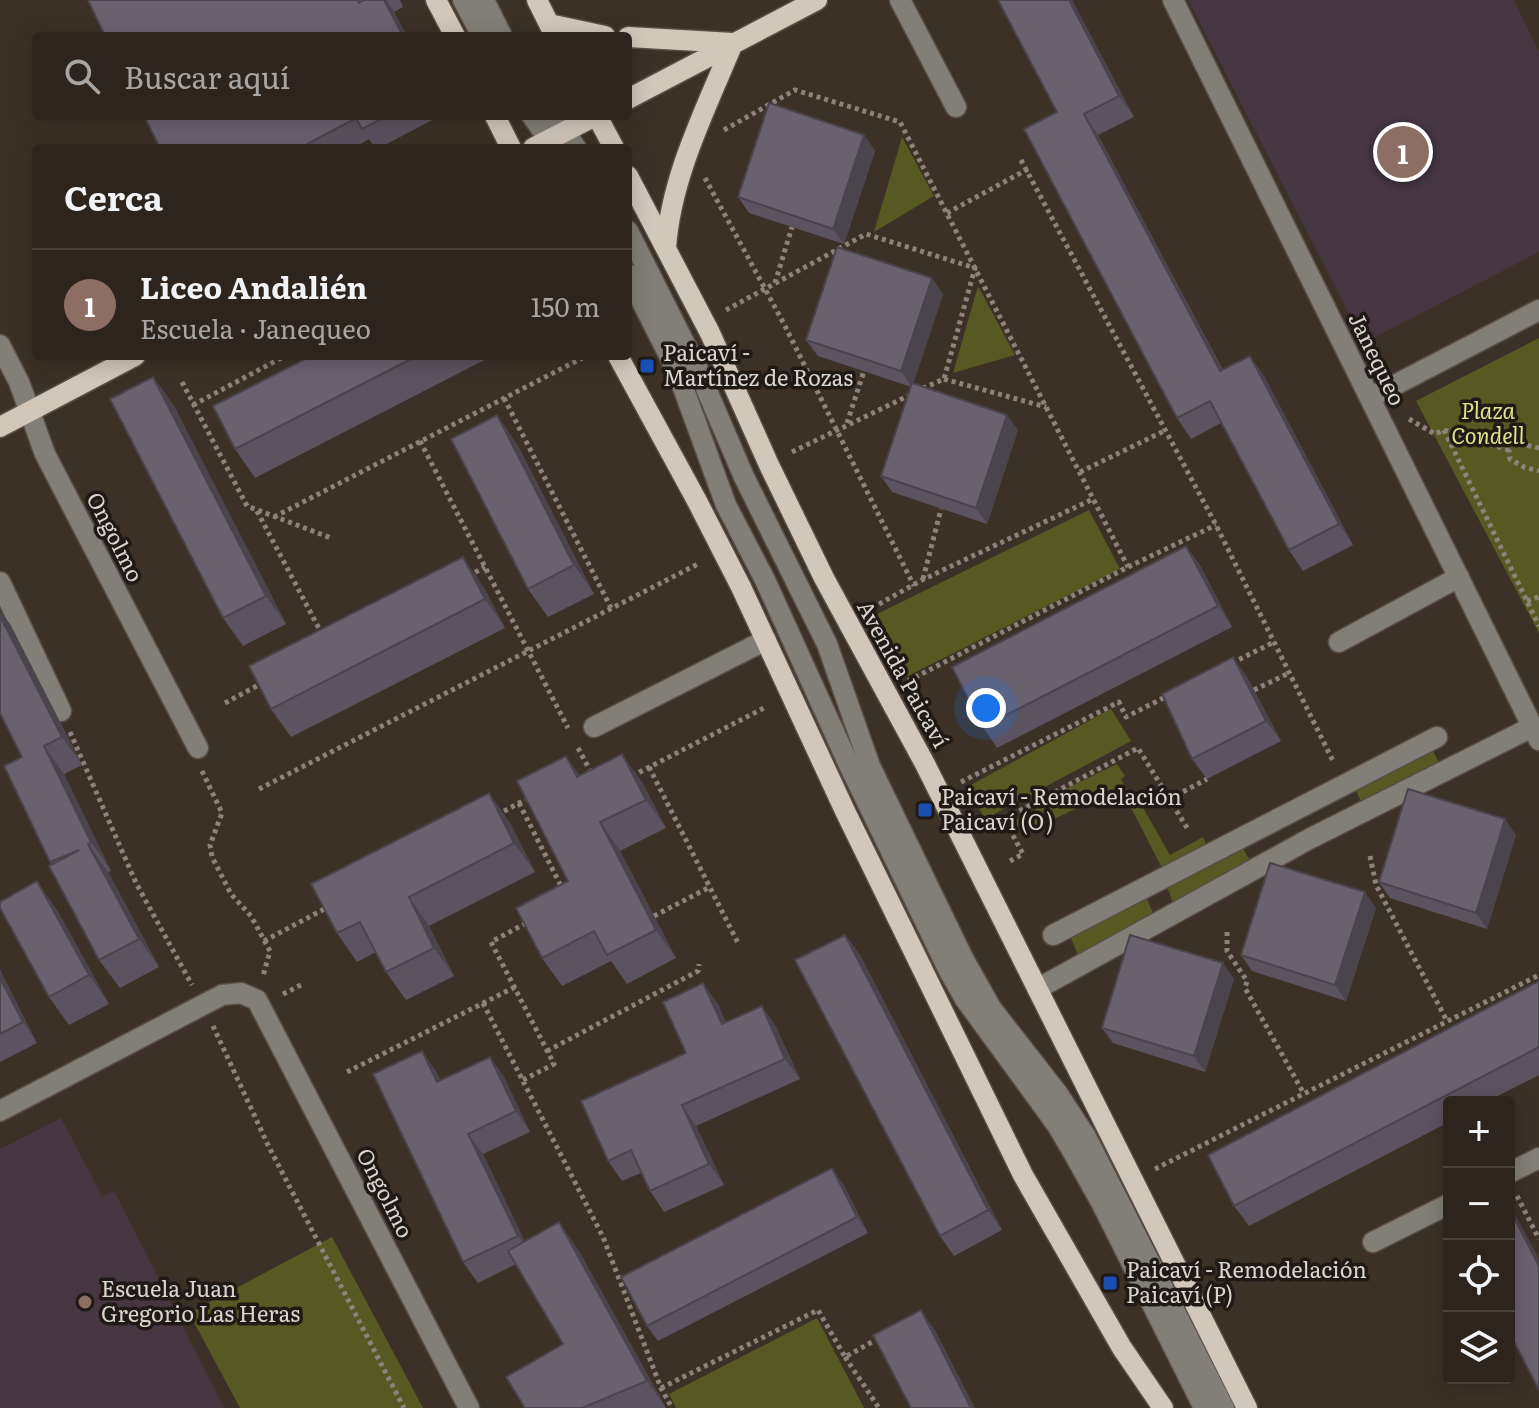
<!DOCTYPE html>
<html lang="es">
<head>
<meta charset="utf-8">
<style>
	:root { --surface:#2d251d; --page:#39312a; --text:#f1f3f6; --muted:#a7a5a4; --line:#48423b; --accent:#f59b9a }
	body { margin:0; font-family:Literata,serif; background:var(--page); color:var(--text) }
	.controls { position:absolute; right:24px; bottom:24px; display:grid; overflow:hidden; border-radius:8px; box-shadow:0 4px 20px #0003 }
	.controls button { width:72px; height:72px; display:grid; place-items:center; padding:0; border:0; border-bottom:2px solid var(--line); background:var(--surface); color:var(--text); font:40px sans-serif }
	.you { position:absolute; left:986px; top:708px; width:28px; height:28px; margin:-20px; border:6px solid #fff; border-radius:50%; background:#1a73e8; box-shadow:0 0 0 12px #1a73e833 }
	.badge { display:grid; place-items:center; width:52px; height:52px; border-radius:50%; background:var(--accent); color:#fff; font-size:26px; font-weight:700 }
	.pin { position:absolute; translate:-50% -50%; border:4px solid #fff; box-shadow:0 2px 8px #0006 }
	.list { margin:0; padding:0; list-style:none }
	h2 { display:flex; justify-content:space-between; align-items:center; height:104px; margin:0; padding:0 32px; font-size:34px }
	h2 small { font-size:26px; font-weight:400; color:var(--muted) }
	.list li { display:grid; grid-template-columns:52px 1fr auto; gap:24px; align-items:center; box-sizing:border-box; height:112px; padding:0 32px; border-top:2px solid var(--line) }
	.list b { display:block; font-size:30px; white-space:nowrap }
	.list p { margin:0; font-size:26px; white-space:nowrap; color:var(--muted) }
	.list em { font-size:26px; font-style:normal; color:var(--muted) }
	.icon { flex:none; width:44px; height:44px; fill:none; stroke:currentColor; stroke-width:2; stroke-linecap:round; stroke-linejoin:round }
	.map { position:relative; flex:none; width:1539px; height:1408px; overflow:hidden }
	.search { position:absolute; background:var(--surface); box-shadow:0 4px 20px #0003; left:32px; top:32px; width:600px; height:88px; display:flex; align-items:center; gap:20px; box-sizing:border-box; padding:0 28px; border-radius:8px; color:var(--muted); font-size:30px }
	.panel { position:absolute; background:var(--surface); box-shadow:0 4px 20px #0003; left:32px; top:144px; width:600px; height:216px; border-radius:8px }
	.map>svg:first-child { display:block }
	.education { fill:#453642 }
	.green { fill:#575922 }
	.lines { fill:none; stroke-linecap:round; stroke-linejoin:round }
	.minor-casing { stroke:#594e45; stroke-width:23 }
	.major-casing { stroke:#594e45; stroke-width:23 }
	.path { stroke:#8c837b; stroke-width:5; stroke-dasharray:4 4; stroke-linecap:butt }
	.minor { stroke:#827e78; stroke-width:20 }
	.major { stroke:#d1c7bb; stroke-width:20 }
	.wall { fill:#5b535f }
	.shaded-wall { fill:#4a444d }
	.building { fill:#6a616e; stroke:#4a444d; stroke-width:2 }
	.transit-dot { fill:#1a4fb4; stroke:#1f1a16; stroke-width:3 }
	.education-dot { fill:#8d6e63; stroke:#1f1a16; stroke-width:3 }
	.labels { text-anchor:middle; stroke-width:7; stroke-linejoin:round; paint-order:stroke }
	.poi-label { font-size:22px; fill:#dbd4ce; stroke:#1f1a16; text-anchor:start }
	.street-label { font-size:22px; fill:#dbd4ce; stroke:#1f1a16 }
	.park-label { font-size:22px; font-style:italic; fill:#dde28d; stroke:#1f1a16 }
</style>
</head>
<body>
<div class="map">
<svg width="1539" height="1408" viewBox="0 0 1539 1408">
	<rect width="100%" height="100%" fill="#3c3127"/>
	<!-- education -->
	<path class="education" d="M1188,0H1514L1539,52V252L1364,343Z
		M61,1118L102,1196L115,1192L224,1408H0V1149Z"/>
	<!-- green -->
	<path class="green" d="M902,137L934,196L874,232Z
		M978,286L1015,355L953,373Z
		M1539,338V633L1416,401Z
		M1089,510L1120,569L900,680L869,618Z
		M1111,709L1131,741L985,819L967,787Z
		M1431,747L1440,765L1363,807L1355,787Z
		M1117,764L1125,776L1121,779L1136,808L1142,806L1170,855L1203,837L1207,847L1163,870L1121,788L1021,834L1014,821L1035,810L1037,803Z
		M1241,845L1252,864L1174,905L1167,887Z
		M1146,896L1154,916L1078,955L1070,936Z
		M332,1237L423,1408H240L189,1313Z
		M817,1318L864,1408H676L669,1394Z"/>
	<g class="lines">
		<!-- minor casing -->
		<g class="minor-casing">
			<path id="minor" d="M463,0L482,36
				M484,0L502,36
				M900,0L956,107
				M1173,0L1539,740
				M532,116L555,148
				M554,116L576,148
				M628,231L699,372L744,477L827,644L870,766L964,960L991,1008L1058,1094L1086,1137L1224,1408
				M628,274L677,371L726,505L765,580L849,765L948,969L965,999L1057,1125L1074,1154L1101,1202L1204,1408
				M0,345L19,382L45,454L198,748
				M1370,398L1539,310
				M0,582L61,711
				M1339,642L1459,577
				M594,727L766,640
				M1053,935L1437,737
				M1037,989L1311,838L1532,727
				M0,1111L222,995L241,993L257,1000L469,1408
				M1509,1173L1539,1158
				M1373,1242L1449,1204"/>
		</g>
		<!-- major casing -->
		<g class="major-casing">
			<path id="major" d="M436,0L455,36
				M537,0L555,36
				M549,24L605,36
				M628,37L733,43
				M628,99L817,0
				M495,116L511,148
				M597,116L614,148
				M533,148L595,116
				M628,176L710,333L769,465L824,578L925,764L1247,1408
				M666,248C671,176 706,109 733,43
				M618,356L697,501L741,587L845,811L1023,1175L1122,1348L1163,1408
				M0,427L135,356"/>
		</g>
		<!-- path -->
		<path class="path" d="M724,130L795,90L900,122L1128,567
			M1021,160L1216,525L1334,763
			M705,178L784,324L914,586
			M947,213L1028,169
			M775,283L792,227
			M726,310L866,234L975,268L944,379L921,389
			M944,379L1046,407
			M182,382L247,506L331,538
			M504,398L611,608
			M193,405L285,356
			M1409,419L1435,434L1444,430L1509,450
			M847,423L864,371
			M1444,430L1539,626
			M420,441L568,728
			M1539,448L1516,443L1509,450L1510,459L1524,467L1539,471
			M792,452L912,394
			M1080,472L1166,430
			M257,511L323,636
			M274,517L586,356
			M468,576L485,567
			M923,579L941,509
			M1527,601L1539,597
			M872,608L922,580L1093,499
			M1232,663L1274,642
			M908,681L1128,567L1216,525
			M1254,690L1289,673
			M225,703L264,682
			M70,732L136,883L192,985
			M578,748L592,774
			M649,767L738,943
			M202,771L222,813L210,845L212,857L231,894L251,916L270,951L263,976
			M632,776L764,708
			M961,782L1119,702L1126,717L1169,695
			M259,789L698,564
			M1169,799L1207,779
			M519,803L562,888
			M497,815L530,797
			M1370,856L1376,885L1447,1021
			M1010,861L1023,854L1004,819L1138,748L1189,831
			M654,916L710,887
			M1227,932V951L1247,981L1245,988L1304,1094
			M264,941L330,906
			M283,994L303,984
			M483,1003L603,1237L661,1388L672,1408
			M213,1026L268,1145L404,1408
			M547,1051L698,971L699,964
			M347,1072L515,987
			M523,1080L554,1064L491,942L530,921
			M1155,1169L1539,975
			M1517,1196L1539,1239
			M845,1357L879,1408
			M661,1388L818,1310L845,1357L881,1337"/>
		<!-- minor -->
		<use href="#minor" class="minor"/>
		<!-- major -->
		<use href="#major" class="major"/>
	</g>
	<!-- wall -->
	<path class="wall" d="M88,0H400L403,7L394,12L407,36H105Z
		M1072,0L1134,117L1098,135L1223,370L1264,376L1353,545L1303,571L1289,550L1221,423L1191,439L1177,418L1057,112Z
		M144,116H440L379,148H375L369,139L353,148H160Z
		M864,135L875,151L844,244L749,213L738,197Z
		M943,294L913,384L1018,430L987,524L892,492L881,476L911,387L818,356L806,340Z
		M311,356H492L255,478L235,449Z
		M153,377L174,406L286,624L243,646L223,618Z
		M517,444L594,594L548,617L528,589Z
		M1186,546L1201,567L1232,627L997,748L983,727Z
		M483,586L505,628L291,737L271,709Z
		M10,624L82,765L64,774L111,871L108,872L159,967L120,988L99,960L50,862L22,757Z
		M1233,657L1247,677L1281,741L1207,779L1192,759Z
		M580,775L642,782L666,828L620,851L676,958L627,984L611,961L562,986L542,958L568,881Z
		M509,821L535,872L429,926L454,976L406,1000L386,972L376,952L357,962L337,933Z
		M1516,835L1487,929L1390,898L1379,882Z
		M1376,908L1346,1001L1252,971L1241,955Z
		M57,910L109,1004L69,1025L49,997Z
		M845,935L860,955L1002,1230L954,1256L940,1236Z
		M0,970L37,1043L0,1062Z
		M1234,979L1205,1072L1113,1043L1102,1028Z
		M1539,981V1075L1486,1102H1449V1122L1249,1226L1234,1206Z
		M718,1004L726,1023L776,1027L800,1079L696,1126L724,1185L664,1212L650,1191L641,1173L622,1181L608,1161L686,1053Z
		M490,1057L504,1077L530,1132L483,1154L525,1242L559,1222L579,1251L666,1408H525L563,1344L516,1264L478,1283L463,1262L436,1071L440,1080Z
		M843,1184L868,1233L658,1341L647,1326Z"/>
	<!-- shaded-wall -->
	<path class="shaded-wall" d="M384,0H386L394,12L407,36H403Z
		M1069,0H1072L1134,117L1119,96Z
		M1084,114L1098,135L1234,392L1220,371Z
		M864,135L875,151L844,244L833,229Z
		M932,278L943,294L912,387L901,371Z
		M1250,356L1264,376L1353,545L1339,524Z
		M153,377L174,406L286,624L266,596Z
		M497,415L517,444L594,594L574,565Z
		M1007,415L1018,430L987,524L976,508Z
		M1186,546L1201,567L1232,627L1218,606Z
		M463,557L483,586L505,628L485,599Z
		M0,611L10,624L82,765L62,737L0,616Z
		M1233,657L1247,677L1281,741L1266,721Z
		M44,746L64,774L111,871L91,842Z
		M622,754L642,782L666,828L646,800Z
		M566,756L586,784L577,777Z
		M489,793L509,821L535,872L514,843Z
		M1505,819L1516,835L1487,929L1476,913Z
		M600,822L620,851L676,958L656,930Z
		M88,844L108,872L159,967L139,939Z
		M37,881L57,910L109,1004L89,975Z
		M1365,892L1376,908L1346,1001L1335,985Z
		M409,897L429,926L454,976L434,948Z
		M845,935L860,955L1002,1230L988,1210Z
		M1223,963L1234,979L1205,1072L1194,1056Z
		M0,970L37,1043L23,1022L0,978Z
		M703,983L718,1004L736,1045L722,1024Z
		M762,1006L776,1027L800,1079L785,1059Z
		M422,1051L436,1071L451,1102L437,1082Z
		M490,1057L504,1077L530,1132L516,1111Z
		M682,1105L696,1126L724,1185L709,1164Z
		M468,1134L483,1154L532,1257L518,1236Z
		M832,1168L843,1184L868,1233L857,1217Z
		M1509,1203L1539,1259V1266L1509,1208Z
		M559,1222L579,1251L666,1408L647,1381Z
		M921,1310L935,1330L975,1408H971Z"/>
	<!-- building -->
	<path class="building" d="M88,0H358L359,3L364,0H384L403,36H105Z
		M998,0H1069L1119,96L1084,114L1220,371L1250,356L1339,524L1289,550L1210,401L1177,418L1024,129L1057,112Z
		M769,103L864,135L833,229L738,197Z
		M144,116H387L362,129L356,118L300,148H160Z
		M837,247L932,278L901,371L806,340Z
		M311,356H417L235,449L213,406Z
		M153,377L266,596L223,618L110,399Z
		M912,383L1007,415L976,508L881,476Z
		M497,415L574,565L528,589L451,439Z
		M1186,546L1218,606L983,727L952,667Z
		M463,557L485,599L271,709L249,666Z
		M0,616L62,737L44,746L91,842L88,844L139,939L99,960L49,866L79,850L50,862L4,766L22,757L0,713Z
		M1233,657L1266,721L1192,759L1162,694Z
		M622,754L646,800L600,822L656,930L607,955L594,931L542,958L516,908L568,881L517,781L566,756L577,777Z
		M1408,789L1505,819L1476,913L1379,882Z
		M489,793L514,843L409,897L434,948L386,972L360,922L337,933L311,884Z
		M1270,863L1365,892L1335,985L1241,955Z
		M37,881L89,975L49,997L0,908V902Z
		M845,935L988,1210L940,1236L795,960Z
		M1130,935L1223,963L1194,1056L1102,1028Z
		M0,978L23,1022L0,1034Z
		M1539,981V1047L1234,1206L1208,1155Z
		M703,983L722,1024L762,1006L785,1059L682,1105L709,1164L650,1191L631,1150L608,1161L581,1101L686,1053L663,1002Z
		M422,1051L437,1082L490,1057L516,1111L468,1134L518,1236L463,1262L373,1074Z
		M832,1168L857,1217L647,1326L621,1277Z
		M1509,1208L1539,1266V1390L1509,1332Z
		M559,1222L647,1381L582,1408H525L506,1377L563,1344L508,1251Z
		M921,1310L971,1408H911L873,1335Z"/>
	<!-- markers -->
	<g class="transit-dot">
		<rect x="639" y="358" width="16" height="16" rx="4"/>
		<rect x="917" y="802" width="16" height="16" rx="4"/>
		<rect x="1102" y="1275" width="16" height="16" rx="4"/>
	</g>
	<circle class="education-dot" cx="85" cy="1302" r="8"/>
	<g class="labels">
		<!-- poi labels -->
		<g class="poi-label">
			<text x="663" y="361">Paicaví -<tspan x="663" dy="25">Martínez de Rozas</tspan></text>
			<text x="941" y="805">Paicaví - Remodelación<tspan x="941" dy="25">Paicaví (O)</tspan></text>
			<text x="1126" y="1278">Paicaví - Remodelación<tspan x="1126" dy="25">Paicaví (P)</tspan></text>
			<text x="101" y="1297">Escuela Juan<tspan x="101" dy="25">Gregorio Las Heras</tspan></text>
		</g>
		<!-- street labels -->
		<g class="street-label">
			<text transform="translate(1377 359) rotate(64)" y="8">Janequeo</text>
			<text transform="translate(115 537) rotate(63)" y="8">Ongolmo</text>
			<text transform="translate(903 674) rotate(61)" y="8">Avenida Paicaví</text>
			<text transform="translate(385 1193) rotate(63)" y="8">Ongolmo</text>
		</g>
		<!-- park labels -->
		<g class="park-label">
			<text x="1488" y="419">Plaza<tspan x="1488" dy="25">Condell</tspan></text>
		</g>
	</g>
</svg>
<div class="controls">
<button>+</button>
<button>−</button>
<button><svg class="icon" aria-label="locate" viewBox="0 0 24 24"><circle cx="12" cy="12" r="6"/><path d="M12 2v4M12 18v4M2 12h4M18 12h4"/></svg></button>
<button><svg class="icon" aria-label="layers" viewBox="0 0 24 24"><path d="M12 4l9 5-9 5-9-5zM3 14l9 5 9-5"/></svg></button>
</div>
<div class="you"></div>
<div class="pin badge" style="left:1403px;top:152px;background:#8d6e63">1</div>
<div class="search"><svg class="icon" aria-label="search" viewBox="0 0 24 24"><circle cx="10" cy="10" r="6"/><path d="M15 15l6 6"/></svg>Buscar aquí</div>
<section class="panel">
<h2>Cerca<small></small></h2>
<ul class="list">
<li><span class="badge" style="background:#8d6e63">1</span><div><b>Liceo Andalién</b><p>Escuela · Janequeo</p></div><em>150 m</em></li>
</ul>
</section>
</div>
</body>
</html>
